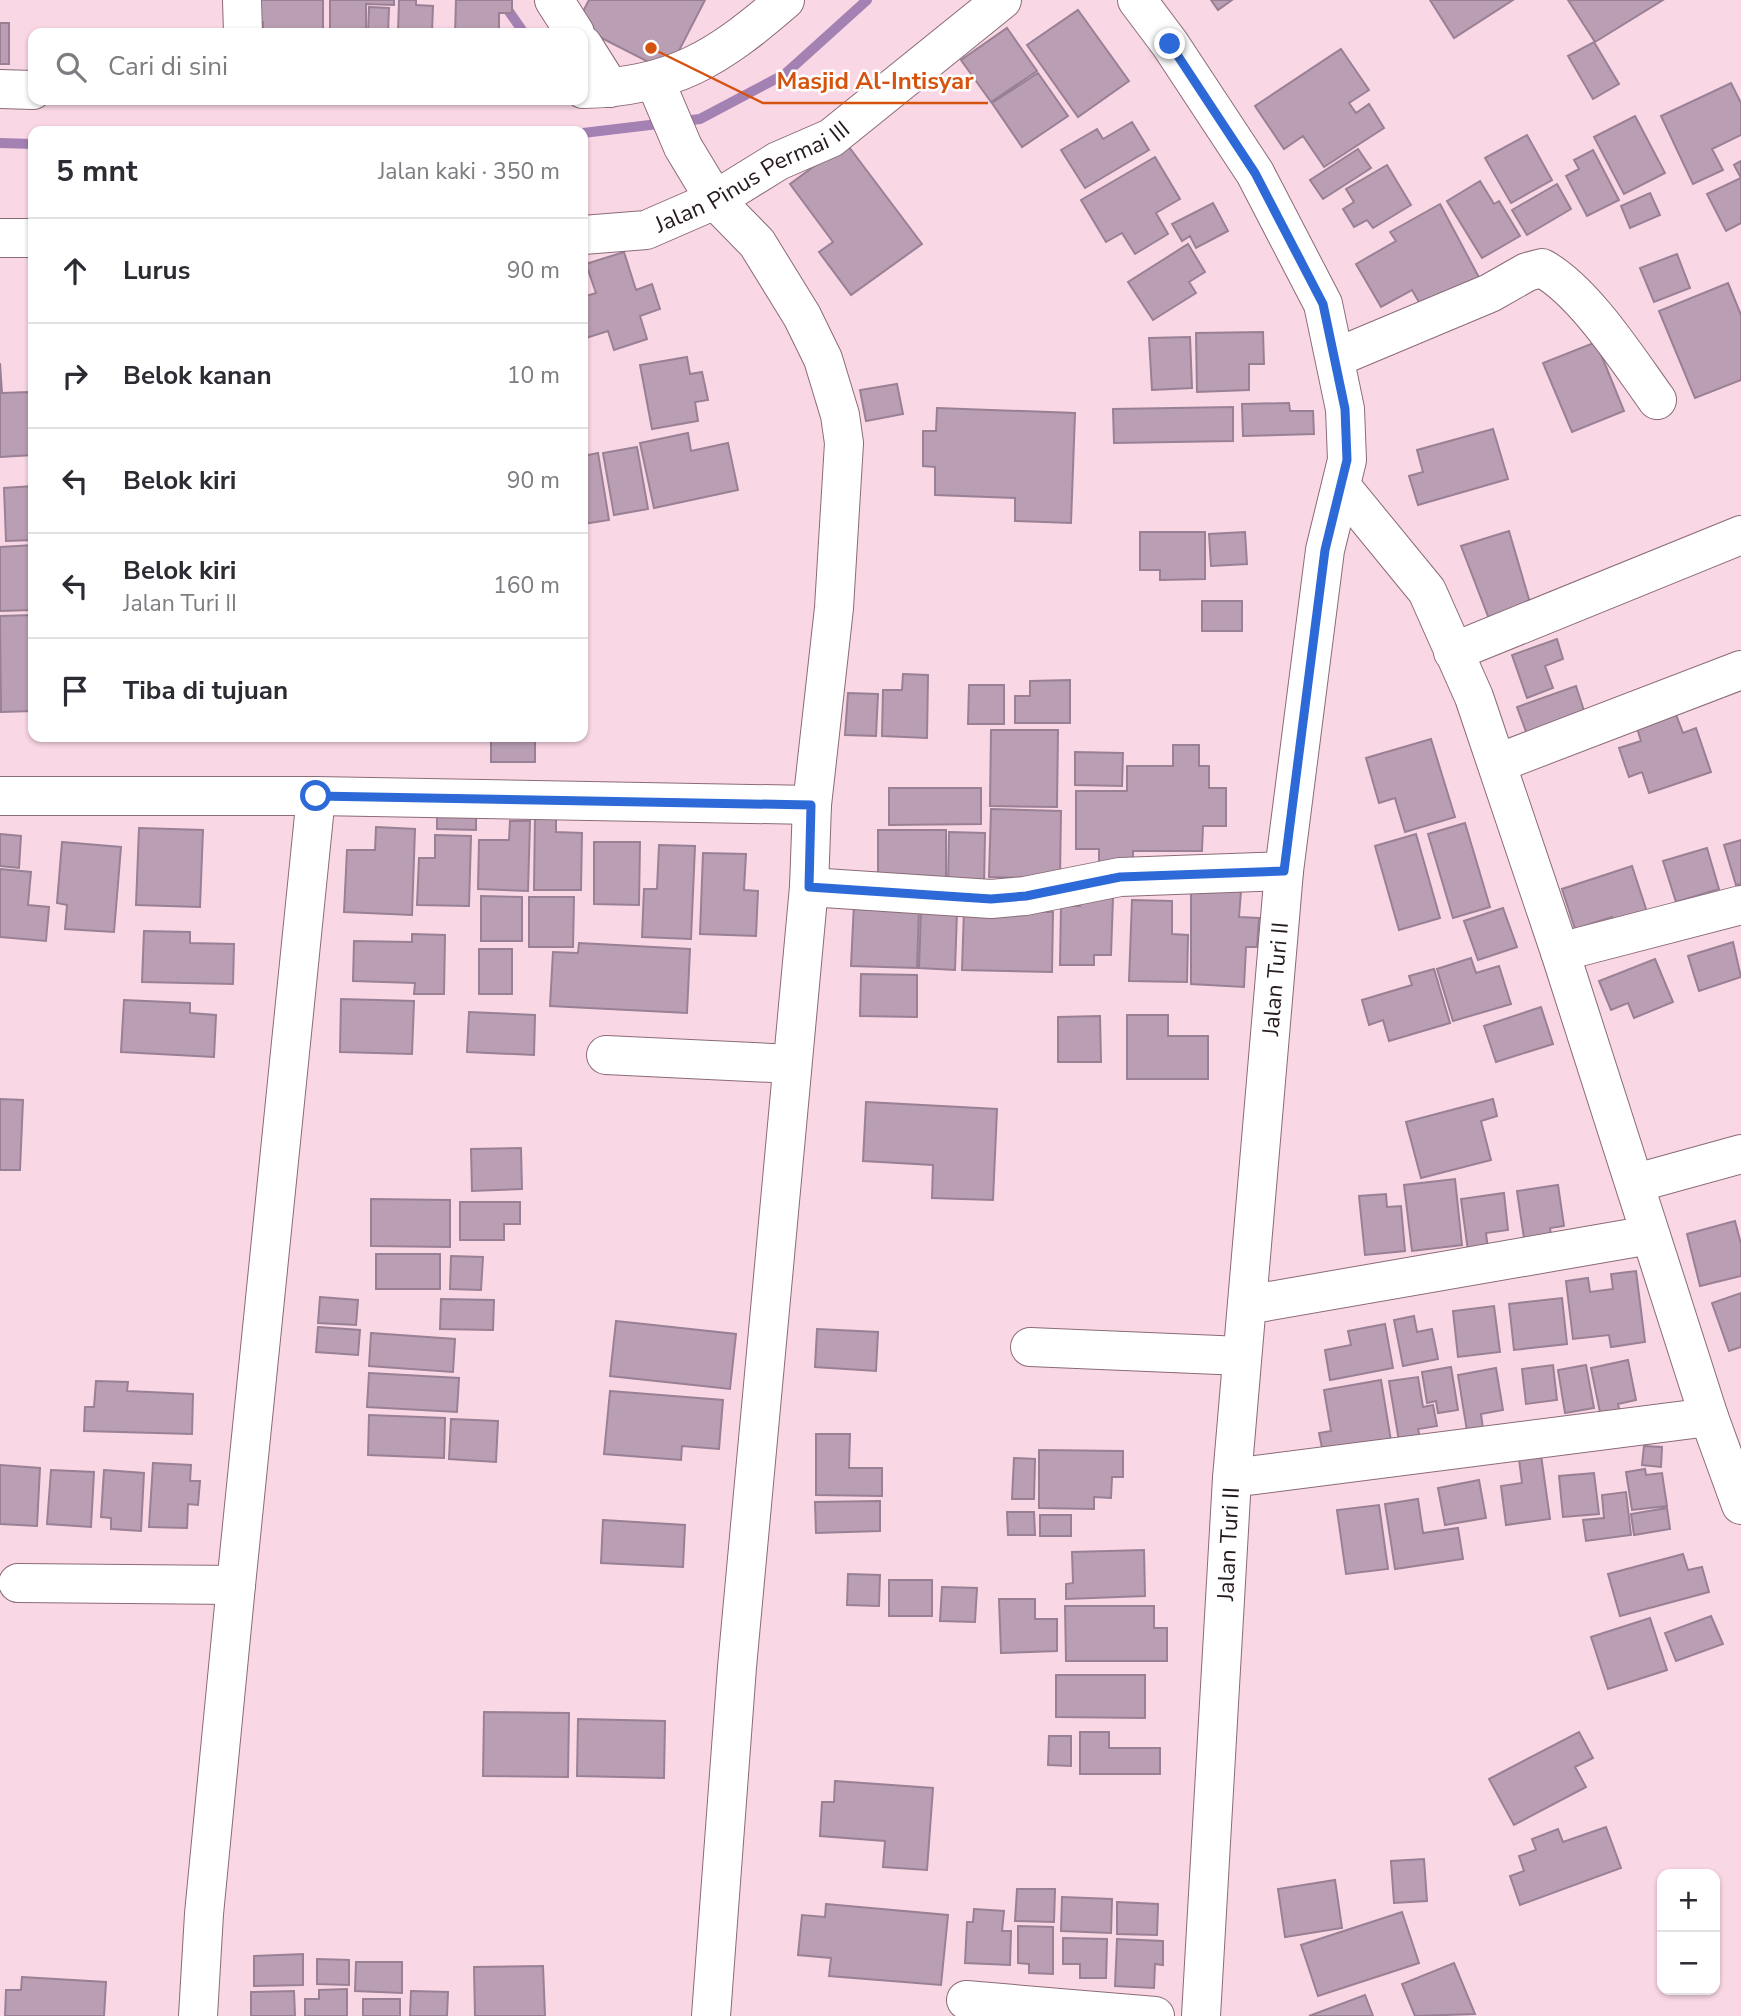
<!DOCTYPE html>
<html lang="id">
<head>
<meta charset="utf-8">
<style>
	:root { --surface:#fff; --page:#f2f2f3; --text:#2b2b33; --muted:#7c7c81; --line:#e1e1e2 }
	body { margin:0; font-family:"Nunito Sans",sans-serif; background:var(--page); color:var(--text) }
	.controls { position:absolute; right:21px; bottom:21px; display:grid; overflow:hidden; border-radius:14px; box-shadow:0 2px 5px #0004 }
	.controls button { width:63px; height:63px; display:grid; place-items:center; padding:0; border:0; border-bottom:2px solid var(--line); background:var(--surface); color:var(--text); font:35px sans-serif }
	.stop { position:absolute; width:21px; height:21px; margin:-16px; border:5px solid #2e6ad7; border-radius:50%; background:#fff }
	.stop.end { background:#2e6ad7; border-color:#fff; box-shadow:0 2px 7px #0008 }
	.list { margin:0; padding:0; list-style:none }
	h2 { display:flex; justify-content:space-between; align-items:center; height:91px; margin:0; padding:0 28px; font-size:30px }
	h2 small { font-size:23px; font-weight:400; color:var(--muted) }
	.list li { display:grid; grid-template-columns:46px 1fr auto; gap:21px; align-items:center; box-sizing:border-box; height:105px; padding:0 28px; border-top:2px solid var(--line) }
	.list b { display:block; font-size:26px; white-space:nowrap }
	.list p { margin:0; font-size:23px; white-space:nowrap; color:var(--muted) }
	.list em { font-size:23px; font-style:normal; color:var(--muted) }
	.icon { flex:none; width:38px; height:38px; fill:none; stroke:currentColor; stroke-width:2; stroke-linecap:round; stroke-linejoin:round }
	.map { position:relative; flex:none; width:1741px; height:2016px; overflow:hidden }
	.search { position:absolute; background:var(--surface); box-shadow:0 2px 5px #0004; left:28px; top:28px; width:560px; height:77px; display:flex; align-items:center; gap:18px; box-sizing:border-box; padding:0 24px; border-radius:14px; color:var(--muted); font-size:26px }
	.panel { position:absolute; background:var(--surface); box-shadow:0 2px 5px #0004; left:28px; top:126px; width:560px; height:616px; border-radius:14px }
	.map>svg:first-child { display:block }
	.lines { fill:none; stroke-linecap:round; stroke-linejoin:round }
	.stream { stroke:#a481b3; stroke-width:10 }
	.building { fill:#ba9fb4; stroke:#998094; stroke-width:2 }
	.minor-casing { stroke:#8a6b78; stroke-width:40 }
	.minor { stroke:#fff; stroke-width:38 }
	.route { stroke:#2e6ad7; stroke-width:9 }
	.labels { text-anchor:middle; stroke-width:5; stroke-linejoin:round; paint-order:stroke }
	.street-label { font-size:23px; fill:#261a1f; stroke:#fff }
	.leader { fill:none; stroke:#d5530e; stroke-width:2.5 }
	.callout-dot { fill:#d5530e; stroke:#fff; stroke-width:2.5 }
	.callout-label { font-size:24px; text-anchor:middle; font-weight:bold; fill:#d5530e; stroke:#fff; stroke-width:5; stroke-linejoin:round; paint-order:stroke }
</style>
</head>
<body>
<div class="map">
<svg width="1741" height="2016" viewBox="0 0 1741 2016">
	<rect width="100%" height="100%" fill="#fad7e5"/>
	<g class="lines">
		<!-- stream -->
		<path class="stream" d="M501,0L524,33
			M583,133L700,119L785,74L867,0
			M0,143L33,144"/>
	</g>
	<!-- building -->
	<path class="building" d="M255,0H323V33H263V22H255Z
		M330,0H394V5L366,4V33H330Z
		M399,0H416V5L433,6L432,33H398Z
		M456,0H512V13H499V33H455Z
		M589,0H705L668,72L576,25Z
		M1211,0H1232L1218,10Z
		M1430,0H1513L1454,38Z
		M1568,0H1663L1595,42Z
		M369,7L389,8L388,33H368Z
		M1078,10L1129,81L1078,117L1027,45Z
		M0,23H9V64H0Z
		M1007,28L1037,71L991,102L961,60Z
		M512,29H532V33H512Z
		M1594,42L1619,84L1593,99L1568,56Z
		M1341,49L1369,90L1349,103L1356,113L1369,104L1384,128L1324,167L1303,136L1284,149L1255,106Z
		M1038,73L1068,116L1022,147L992,103Z
		M1731,83L1741,103V135L1712,149L1723,170L1693,184L1661,116Z
		M1635,116L1665,173L1624,194L1594,137Z
		M1132,122L1149,150L1085,188L1061,150L1097,129L1103,139Z
		M1527,135L1552,180L1511,203L1485,158Z
		M846,143L922,244L851,295L819,252L833,242L790,184Z
		M1358,149L1371,168L1323,199L1310,180Z
		M1593,150L1619,200L1587,216L1566,176L1579,169L1574,160Z
		M1155,157L1180,199L1156,213L1168,234L1135,254L1122,233L1106,242L1081,200Z
		M1741,161V223L1726,231L1707,194L1741,178L1734,165Z
		M1387,165L1411,205L1373,228L1367,220L1354,227L1343,209L1354,202L1346,189Z
		M1480,181L1494,204L1499,201L1520,236L1482,258L1447,201Z
		M1557,184L1571,209L1527,235L1512,210Z
		M1650,193L1660,215L1630,228L1621,206Z
		M1213,203L1228,231L1196,248L1190,236L1182,241L1172,224Z
		M1440,204L1483,285L1427,316L1412,290L1381,307L1356,264L1396,241L1390,232Z
		M1188,244L1205,272L1189,282L1196,293L1153,320L1128,282Z
		M624,252L636,290L652,284L660,309L640,316L647,339L614,350L608,331L583,339V297L596,293L586,264Z
		M1677,254L1690,288L1654,302L1640,268Z
		M1728,283L1741,315V380L1695,398L1659,311Z
		M1263,332L1264,364H1249V390L1197,392L1196,333Z
		M1190,337L1192,388L1152,390L1149,338Z
		M1596,342L1624,411L1572,432L1543,363Z
		M687,357L690,374L702,372L708,400L695,402L698,421L652,429L640,365Z
		M0,363L2,393L29,392L33,455L0,457Z
		M897,384L903,414L866,421L860,390Z
		M1289,403L1290,411H1313L1314,434L1243,436L1242,404Z
		M1233,407V441L1114,443L1113,409Z
		M937,408L1075,413L1071,523L1015,521V498L935,495V467L923,466V431H936Z
		M1493,429L1508,479L1418,505L1409,476L1423,472L1417,450Z
		M688,433L691,451L728,443L738,490L654,508L640,443Z
		M637,447L648,509L614,515L603,453Z
		M598,453L609,520L583,524V456Z
		M33,486V540L6,541L4,488Z
		M1509,531L1533,613L1491,624L1461,546Z
		M1140,532H1205V579L1160,580V570H1140Z
		M1245,532L1247,564L1211,566L1209,534Z
		M33,545V610L0,611V547Z
		M1202,601H1242V631H1202Z
		M33,615V711L1,712L0,616Z
		M1557,639L1563,659L1545,666L1553,688L1527,698L1512,655Z
		M903,674L928,675L927,738L882,736L883,690H902Z
		M1070,680V723H1015V696H1030V681Z
		M969,685H1004V724H968Z
		M1576,686L1586,717L1528,737L1517,707Z
		M848,693L878,694L876,736L845,735Z
		M1675,712L1683,733L1696,728L1711,772L1649,793L1642,772L1629,777L1619,748L1641,741L1636,725Z
		M991,730H1058L1057,807L990,806Z
		M491,737H535V762H491Z
		M1431,739L1455,817L1405,832L1395,798L1379,803L1366,758Z
		M1173,745H1199V766H1209V788H1226V826H1203L1202,851H1133V869H1099V849H1076V791H1127V766H1173Z
		M1075,752L1123,753L1122,786L1075,785Z
		M889,788H981V824L889,825Z
		M437,807L476,808V830L437,829Z
		M991,809L1061,811L1060,879L989,877Z
		M535,813H556V832L582,833L581,890H534Z
		M510,821H530L528,891L478,889L479,840H509Z
		M1465,823L1490,907L1453,918L1428,834Z
		M376,827L415,829L412,915L344,912L347,850H375Z
		M139,828L203,830L200,907L136,905Z
		M878,830H946V887H878Z
		M949,832L985,833L984,887H948Z
		M0,834L21,836L19,868L0,866Z
		M1416,834L1440,918L1399,930L1375,846Z
		M435,835L471,836L469,906L417,905L419,858H435Z
		M1741,840V884L1736,885L1724,845Z
		M62,842L121,847L114,932L65,929L67,905L57,903Z
		M594,842H640L639,905L594,904Z
		M659,845L695,846L691,939L642,937L644,889H657Z
		M1707,848L1719,889L1676,902L1663,861Z
		M703,853L746,854L744,890L758,891L756,936L700,934Z
		M1632,866L1648,915L1615,926L1612,917L1575,929L1562,889Z
		M0,869L31,872L28,905L49,907L46,941L0,937Z
		M1191,889L1241,891L1239,917L1259,918L1257,947H1246L1244,987L1191,984Z
		M481,896L522,897V941H481Z
		M529,897H574L573,947H529Z
		M1080,897L1113,898L1111,955H1094V965H1060L1061,906H1080Z
		M1132,900L1172,901V934L1188,935L1187,982L1129,981Z
		M854,903L919,906L917,968L851,966Z
		M1503,908L1517,947L1478,960L1464,921Z
		M964,910L1053,912L1052,972L962,970Z
		M921,911L957,912L955,970L919,968Z
		M144,931L190,932V943L234,944L233,984L142,982Z
		M412,934L445,935L444,994H414L415,983L353,981L354,941L412,942Z
		M1733,942L1741,977L1699,991L1688,956Z
		M579,943L690,949L687,1013L550,1006L553,952L578,953Z
		M479,949H512V994H479Z
		M1471,958L1476,973L1499,966L1511,1004L1453,1021L1437,969Z
		M1655,959L1673,1002L1634,1018L1628,1003L1611,1010L1599,981Z
		M1434,969L1450,1023L1389,1041L1383,1020L1369,1025L1362,1000L1412,985L1409,976Z
		M861,974L917,975V1017L860,1016Z
		M341,999L414,1001L412,1054L340,1052Z
		M124,1000L190,1003V1013L216,1015L214,1057L121,1052Z
		M1541,1007L1553,1044L1496,1062L1484,1026Z
		M469,1012L535,1015L534,1055L467,1052Z
		M1127,1015H1168V1036H1208V1079H1127Z
		M1100,1016L1101,1062H1058V1017Z
		M0,1099L23,1100L20,1170H0Z
		M1493,1099L1497,1116L1481,1121L1491,1160L1421,1178L1406,1122Z
		M866,1102L997,1109L993,1200L932,1198L933,1165L863,1161Z
		M521,1148L522,1189L472,1191L471,1149Z
		M1455,1179L1462,1245L1412,1251L1404,1185Z
		M1558,1185L1564,1226L1550,1228L1552,1241L1525,1245L1517,1191Z
		M1504,1193L1508,1230L1486,1233L1488,1249L1468,1251L1461,1199Z
		M1386,1194L1387,1207L1401,1206L1405,1251L1365,1255L1359,1196Z
		M371,1199L450,1200V1247L371,1246Z
		M460,1202H520V1224H504V1240H460Z
		M1735,1221L1741,1244V1276L1700,1286L1687,1234Z
		M376,1254H440V1289H376Z
		M451,1256L483,1257L481,1290L450,1289Z
		M1636,1271L1645,1342L1611,1347L1609,1335L1573,1339L1566,1281L1588,1278L1590,1292L1613,1289L1611,1274Z
		M1741,1293V1347L1729,1351L1712,1303Z
		M320,1297L358,1300L356,1325L318,1323Z
		M1562,1298L1567,1344L1514,1350L1509,1304Z
		M441,1299L494,1300L493,1330L440,1329Z
		M1494,1306L1500,1352L1458,1357L1453,1311Z
		M1414,1316L1417,1332L1432,1329L1438,1359L1403,1366L1394,1320Z
		M616,1321L736,1334L730,1389L610,1376Z
		M1385,1324L1393,1368L1330,1380L1325,1350L1351,1345L1348,1331Z
		M318,1327L360,1330L358,1355L316,1352Z
		M817,1329L878,1332L876,1371L815,1367Z
		M371,1333L455,1339L453,1372L369,1366Z
		M1628,1360L1636,1400L1618,1404L1620,1413L1601,1417L1591,1368Z
		M1553,1365L1557,1400L1526,1404L1522,1369Z
		M1586,1365L1594,1408L1565,1413L1558,1370Z
		M1451,1367L1458,1410L1438,1413L1436,1401L1427,1403L1422,1372Z
		M1496,1368L1503,1410L1481,1414L1483,1429L1467,1431L1458,1375Z
		M369,1373L459,1378L457,1412L367,1407Z
		M1418,1377L1423,1407L1433,1405L1437,1426L1418,1429L1420,1438L1399,1441L1389,1381Z
		M1381,1380L1391,1441L1323,1453L1319,1433L1331,1431L1324,1390Z
		M96,1381L128,1382L127,1391L193,1394L192,1434L84,1431L85,1407H94Z
		M610,1391L723,1400L719,1449L682,1446L681,1460L604,1454Z
		M369,1415L445,1418L444,1458L368,1455Z
		M451,1419L498,1421L496,1462L449,1459Z
		M816,1434H850L849,1468H882V1496L816,1495Z
		M1644,1446L1662,1447L1661,1467L1642,1465Z
		M1039,1450L1123,1451V1477H1112L1111,1498L1094,1497V1509L1039,1508Z
		M1541,1455L1550,1519L1506,1525L1501,1486L1522,1483L1519,1459Z
		M1014,1458L1035,1459L1034,1499H1012Z
		M153,1463L191,1465L190,1481H200L198,1505L188,1504L187,1528L149,1527Z
		M0,1465L40,1468L37,1526L0,1524Z
		M1645,1469L1646,1475L1662,1473L1667,1506L1632,1510L1626,1472Z
		M51,1470L94,1472L91,1527L47,1524Z
		M104,1470L144,1473L141,1531L111,1529V1518L101,1517Z
		M1594,1473L1599,1514L1563,1517L1559,1476Z
		M1479,1480L1486,1518L1445,1525L1438,1488Z
		M1626,1492L1631,1535L1586,1541L1583,1520L1604,1518L1602,1495Z
		M1418,1499L1423,1533L1458,1528L1463,1559L1395,1569L1385,1504Z
		M880,1501V1531L816,1533L815,1502Z
		M1379,1505L1388,1569L1346,1574L1337,1510Z
		M1667,1508L1670,1529L1634,1535L1631,1514Z
		M1007,1512H1034L1035,1535H1008Z
		M1040,1515H1071V1536H1040Z
		M603,1520L685,1525L683,1567L601,1563Z
		M1144,1550L1145,1596L1066,1599V1584L1073,1583L1072,1552Z
		M1683,1554L1688,1570L1702,1567L1709,1592L1620,1616L1608,1574Z
		M848,1574L880,1575L879,1606L847,1605Z
		M889,1580H932V1616H889Z
		M942,1587L977,1588L975,1622L940,1621Z
		M999,1599H1035V1619H1057V1651L1001,1653Z
		M1065,1606H1154V1628H1167V1661H1066Z
		M1711,1616L1723,1644L1676,1661L1665,1633Z
		M1650,1618L1667,1670L1608,1689L1591,1637Z
		M1056,1675H1145V1718L1056,1717Z
		M484,1712L569,1713L568,1777L483,1776Z
		M578,1719L665,1721L664,1778L577,1776Z
		M1080,1732H1109V1748H1160V1774H1080Z
		M1579,1732L1593,1758L1575,1767L1586,1787L1514,1825L1489,1779Z
		M1049,1736H1071V1766L1048,1765Z
		M835,1781L933,1788L927,1870L883,1867L885,1841L820,1836L822,1802H834Z
		M1606,1827L1621,1868L1520,1905L1510,1876L1524,1871L1519,1856L1536,1850L1532,1839L1558,1829L1563,1842Z
		M1424,1859L1427,1901L1394,1903L1391,1861Z
		M1335,1880L1342,1928L1285,1937L1278,1889Z
		M1017,1889H1055L1054,1922L1015,1921Z
		M1062,1897L1112,1899L1111,1933L1061,1931Z
		M1117,1902L1158,1904L1157,1935L1117,1934Z
		M826,1904L948,1915L941,1985L829,1976L831,1958L798,1955L802,1915L825,1917Z
		M974,1909L1004,1911L1002,1931H1011L1010,1965L965,1963L967,1922H973Z
		M1402,1912L1419,1963L1318,1996L1301,1945Z
		M1018,1926L1053,1927V1974L1029,1973V1964L1018,1963Z
		M1063,1938L1107,1939L1106,1978H1080V1964H1063Z
		M1117,1939L1163,1941V1965L1155,1964L1154,1988L1115,1986Z
		M303,1954V1985L254,1986V1956Z
		M317,1959L349,1960V1985L317,1984Z
		M356,1962H402V1993L355,1991Z
		M1454,1963L1475,2014L1415,2016L1402,1984Z
		M543,1966L545,2016H475L474,1967Z
		M22,1977L106,1982L104,2016H5L6,1990H21Z
		M347,1989V2016H305V1999H319V1990Z
		M294,1991L295,2016H251V1992Z
		M411,1991L448,1992L447,2016H410Z
		M1365,1995L1373,2016H1309Z
		M363,1999H400V2016H363Z"/>
	<g class="lines">
		<!-- minor casing -->
		<g class="minor-casing">
			<g id="minor">
				<path d="M242,0L243,33"/>
				<path d="M554,0L575,33"/>
				<path d="M1137,0L1170,44L1255,173L1323,304L1345,409L1347,460L1325,550L1284,871L1232,1478L1201,2016"/>
				<path d="M583,45L610,88"/>
				<path d="M655,81L683,147L715,200L757,243L802,316L823,359L840,415L844,443L834,608L812,805L809,887L737,1667L711,2016"/>
				<path d="M0,89L33,90"/>
				<path d="M583,89C673,87 718,58 785,0"/>
				<path id="s1" d="M583,235L646,230L715,200L778,161L831,138L1002,0"/>
				<path d="M0,238H33"/>
				<path d="M1335,358L1490,293L1527,272L1542,268C1585,292 1628,360 1657,400"/>
				<path d="M1341,486L1427,591L1474,697L1560,952L1709,1417L1741,1505"/>
				<path d="M1453,652L1741,535"/>
				<path d="M1498,763L1741,670"/>
				<path d="M0,796H316L812,805"/>
				<path d="M809,887L991,899L1025,896L1120,877L1284,871"/>
				<path d="M1560,952L1741,905"/>
				<path d="M606,1055L792,1064"/>
				<path d="M1636,1183L1741,1154"/>
				<path d="M1247,1305L1650,1235"/>
				<path d="M1030,1347L1242,1356"/>
				<path d="M1232,1478L1709,1417"/>
				<path d="M18,1583L236,1585"/>
				<path d="M966,2000L1155,2016"/>
				<path d="M198,2016L204,1914L236,1585L316,796"/>
			</g>
		</g>
		<!-- minor -->
		<use href="#minor" class="minor"/>
	</g>
	<g class="lines">
		<!-- route -->
		<path class="route" d="M316,796L811,805L809,887L991,899L1026,896L1120,877L1284,871L1325,550L1347,460L1345,409L1323,304L1255,173L1170,44"/>
	</g>
	<g class="labels">
		<!-- street labels -->
		<g class="street-label">
			<text dy="8" stroke="none"><textPath href="#s1" startOffset="182">Jalan Pinus Permai III</textPath></text>
			<text transform="translate(1275 979) rotate(-85)" y="8">Jalan Turi II</text>
			<text transform="translate(1228 1544) rotate(-87)" y="8">Jalan Turi II</text>
		</g>
	</g>
	<!-- callouts -->
	<path class="leader" d="M651 48L763 103H988"/>
	<circle class="callout-dot" cx="651" cy="48" r="7"/>
	<g class="callout-label">
		<text x="875" y="89">Masjid Al-Intisyar</text>
	</g>
</svg>
<div class="controls">
<button>+</button>
<button>−</button>
</div>
<div class="stop" style="left:316px;top:796px"></div>
<div class="stop end" style="left:1170px;top:44px"></div>
<div class="search"><svg class="icon" aria-label="search" viewBox="0 0 24 24"><circle cx="10" cy="10" r="6"/><path d="M15 15l6 6"/></svg>Cari di sini</div>
<section class="panel">
<h2>5 mnt<small>Jalan kaki · 350 m</small></h2>
<ul class="list">
<li><svg class="icon" aria-label="ahead" viewBox="0 0 24 24"><path d="M12 20V5M6 11l6-6 6 6"/></svg><div><b>Lurus</b></div><em>90 m</em></li>
<li><svg class="icon" aria-label="right" viewBox="0 0 24 24"><path d="M7 20v-9h11M14 6l5 5-5 5"/></svg><div><b>Belok kanan</b></div><em>10 m</em></li>
<li><svg class="icon" aria-label="left" viewBox="0 0 24 24"><path d="M17 20v-9H6M10 6l-5 5 5 5"/></svg><div><b>Belok kiri</b></div><em>90 m</em></li>
<li><svg class="icon" aria-label="left" viewBox="0 0 24 24"><path d="M17 20v-9H6M10 6l-5 5 5 5"/></svg><div><b>Belok kiri</b><p>Jalan Turi II</p></div><em>160 m</em></li>
<li><svg class="icon" aria-label="arrive" viewBox="0 0 24 24"><path d="M6 21V4h12l-3 4 3 4H6"/></svg><div><b>Tiba di tujuan</b></div></li>
</ul>
</section>
</div>
</body>
</html>
